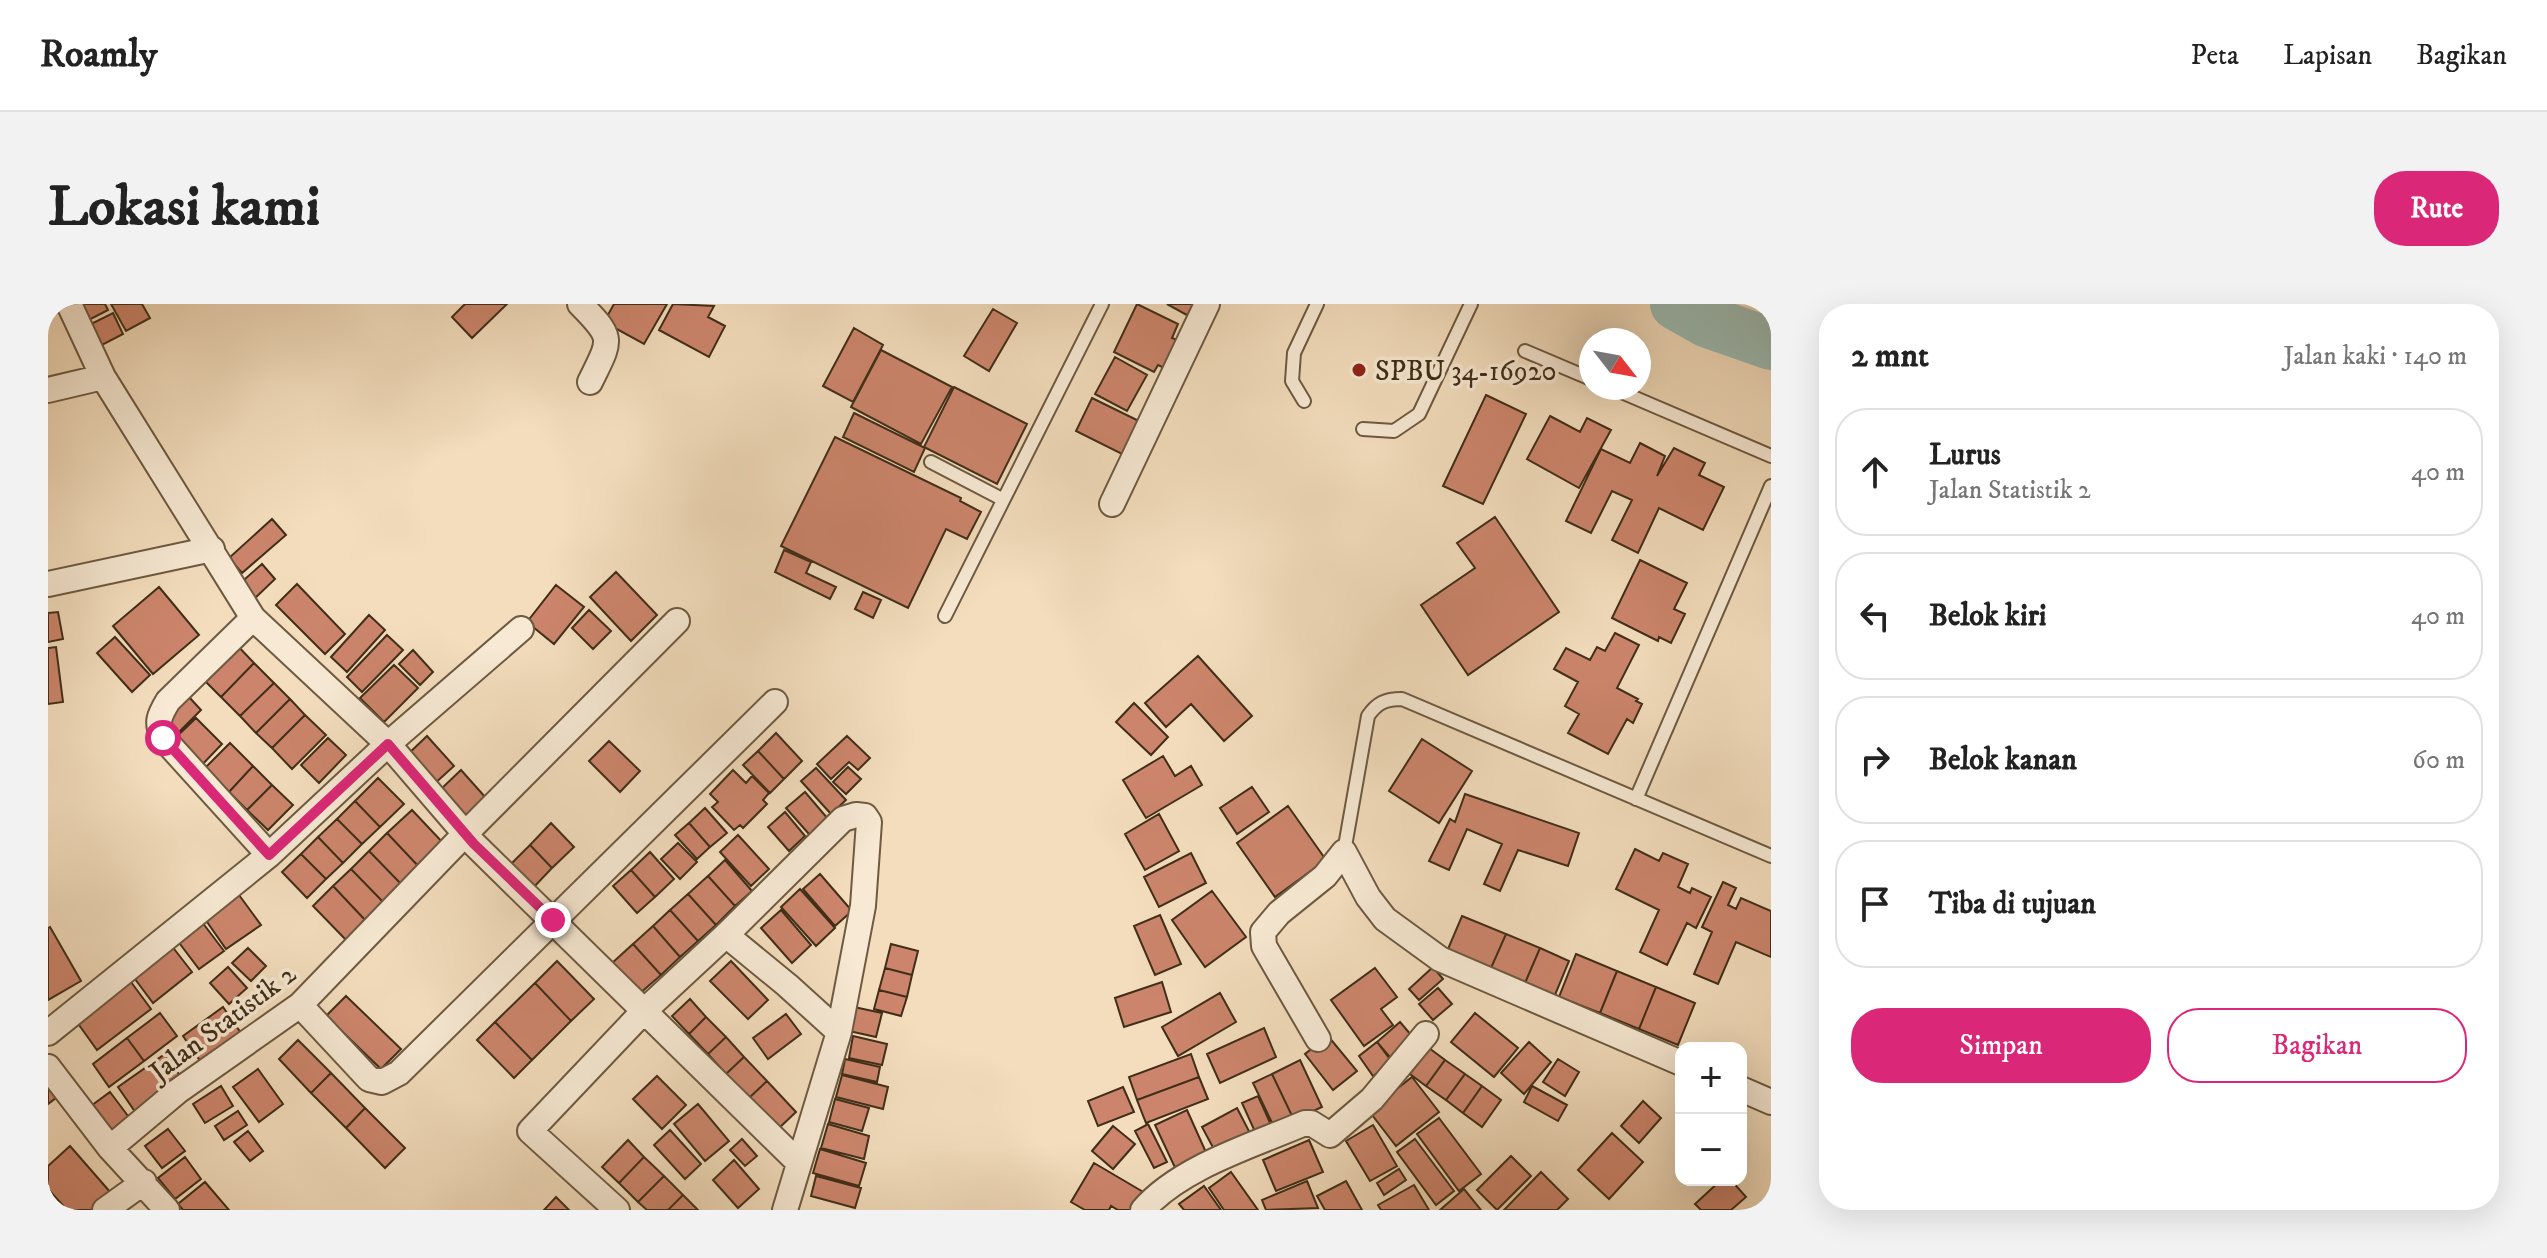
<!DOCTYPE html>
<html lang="id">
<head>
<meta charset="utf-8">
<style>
	:root { --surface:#fff; --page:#f2f2f2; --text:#222; --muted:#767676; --line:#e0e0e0; --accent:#db2777 }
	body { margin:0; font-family:"IM FELL DW Pica",serif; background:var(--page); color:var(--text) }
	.controls { position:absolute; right:24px; bottom:24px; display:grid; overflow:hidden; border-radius:16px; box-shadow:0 8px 32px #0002 }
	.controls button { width:72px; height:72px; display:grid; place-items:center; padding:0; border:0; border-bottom:2px solid var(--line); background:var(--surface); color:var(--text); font:40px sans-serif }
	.compass { position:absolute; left:1531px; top:24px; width:72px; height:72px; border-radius:50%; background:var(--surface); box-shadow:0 8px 32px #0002; rotate:121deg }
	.stop { position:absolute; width:24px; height:24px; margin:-18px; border:6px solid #db2777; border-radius:50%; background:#fff }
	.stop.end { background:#db2777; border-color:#fff; box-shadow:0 2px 8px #0008 }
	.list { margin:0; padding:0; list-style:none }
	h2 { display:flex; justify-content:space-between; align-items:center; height:104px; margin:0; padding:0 32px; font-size:34px }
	h2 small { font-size:26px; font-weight:400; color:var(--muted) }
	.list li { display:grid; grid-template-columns:52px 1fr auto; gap:24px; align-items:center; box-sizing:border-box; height:128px; margin:0 16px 16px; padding:0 16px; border:2px solid var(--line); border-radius:32px }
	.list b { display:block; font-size:30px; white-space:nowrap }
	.list p { margin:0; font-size:26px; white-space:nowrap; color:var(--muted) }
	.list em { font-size:26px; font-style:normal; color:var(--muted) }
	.actions { display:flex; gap:16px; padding:24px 32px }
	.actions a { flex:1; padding:18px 0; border:2px solid var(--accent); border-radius:32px; text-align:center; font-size:28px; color:var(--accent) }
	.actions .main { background:var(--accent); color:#fff }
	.icon { flex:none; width:44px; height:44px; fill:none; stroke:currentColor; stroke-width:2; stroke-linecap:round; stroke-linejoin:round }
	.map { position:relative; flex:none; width:1723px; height:906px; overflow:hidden; border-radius:32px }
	header { display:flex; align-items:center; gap:48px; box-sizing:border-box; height:112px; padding:0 40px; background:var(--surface); border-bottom:2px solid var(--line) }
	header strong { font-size:38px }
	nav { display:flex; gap:44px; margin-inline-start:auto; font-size:28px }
	.intro { display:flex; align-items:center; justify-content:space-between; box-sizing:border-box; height:192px; padding:0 48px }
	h1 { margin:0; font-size:56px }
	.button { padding:20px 36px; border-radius:32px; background:var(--accent); color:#fff; font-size:28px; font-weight:700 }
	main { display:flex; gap:48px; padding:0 48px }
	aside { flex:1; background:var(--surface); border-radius:32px; box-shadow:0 8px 32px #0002 }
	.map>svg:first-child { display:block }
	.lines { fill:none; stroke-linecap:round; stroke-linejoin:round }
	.river { stroke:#9bbbb3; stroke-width:52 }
	.building { fill:#cc856c; stroke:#402e18; stroke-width:2 }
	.lane-casing { stroke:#6d5a41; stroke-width:16 }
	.street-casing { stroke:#6d5a41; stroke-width:28 }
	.lane { stroke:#f7e9d4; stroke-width:12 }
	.street { stroke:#f7e9d4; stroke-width:24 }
	.route { stroke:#db2777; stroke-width:10 }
	.poi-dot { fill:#8f2418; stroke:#f7e9d4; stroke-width:3 }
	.labels { text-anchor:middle; stroke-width:7; stroke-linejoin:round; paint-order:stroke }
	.poi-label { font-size:28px; fill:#402e18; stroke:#f7e9d4; text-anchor:start }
	.street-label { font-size:28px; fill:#402e18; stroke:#f7e9d4 }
</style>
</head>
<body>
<header>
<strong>Roamly</strong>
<nav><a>Peta</a><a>Lapisan</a><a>Bagikan</a></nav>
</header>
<div class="intro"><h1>Lokasi kami</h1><a class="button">Rute</a></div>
<main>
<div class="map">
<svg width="1723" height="906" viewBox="0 0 1723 906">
	<rect width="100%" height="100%" fill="#f3ddbd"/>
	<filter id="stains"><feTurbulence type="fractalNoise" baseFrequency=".0025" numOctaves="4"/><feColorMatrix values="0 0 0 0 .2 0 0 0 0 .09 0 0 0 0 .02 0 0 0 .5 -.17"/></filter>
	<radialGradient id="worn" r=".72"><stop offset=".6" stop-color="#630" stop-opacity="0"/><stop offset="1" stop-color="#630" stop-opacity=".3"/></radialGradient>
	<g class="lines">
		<!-- river -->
		<path class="river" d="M1628,0L1660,18L1723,40"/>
	</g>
	<!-- building -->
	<path class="building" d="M28,0H57L60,6L37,18Z
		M63,0H94L102,14L78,27Z
		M417,0H459L424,34L404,13Z
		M566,0H619L596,40L556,18Z
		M625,0L666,2L660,13L677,22L661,53L611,26Z
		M1089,0L1130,20L1124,34L1136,39L1123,67L1110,61L1106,68L1066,48Z
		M1119,0H1156L1148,16Z
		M945,5L969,19L941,67L916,52Z
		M65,9L75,30L50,43L39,22Z
		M806,24L835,41L805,98L775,82Z
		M833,46L904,83L873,140L803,103Z
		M1067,53L1099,71L1079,107L1047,90Z
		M906,83L979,120L949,180L876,143Z
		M1438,91L1478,110L1435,200L1395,182Z
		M1044,94L1097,120L1080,153L1028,127Z
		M806,109L877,144L866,168L795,133Z
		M1502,112L1532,128L1539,114L1563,126L1531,184L1479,155Z
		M787,133L913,194L912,197L933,208L919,235L898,225L860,304L733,242Z
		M1592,139L1617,152L1609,172L1626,144L1657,159L1651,171L1676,183L1655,226L1611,204L1590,249L1564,236L1584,196L1564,187L1543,229L1518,217L1553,145L1582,159Z
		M1447,213L1511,308L1420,371L1373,301L1427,264L1409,239Z
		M224,215L238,231L194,269L181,254Z
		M736,246L763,258L758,269L788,283L782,295L727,268Z
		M1592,256L1639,279L1626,305L1637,310L1623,339L1611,333L1610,337L1564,314Z
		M214,260L227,275L203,298L189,282Z
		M568,268L609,311L583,337L542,293Z
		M249,280L297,330L277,350L228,301Z
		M508,281L536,303L506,340L479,318Z
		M111,283L151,331L105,370L65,322Z
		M815,288L833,296L825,314L807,305Z
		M541,306L563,327L545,345L524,324Z
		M10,308L15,335L0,338V309Z
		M321,311L337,326L299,368L283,353Z
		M1567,329L1591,341L1569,384L1590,395L1588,397L1594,400L1585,419L1579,415L1560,450L1520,429L1531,410L1517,402L1530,378L1506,365L1518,344L1542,356L1549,343L1557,347Z
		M339,331L355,346L314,388L299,373Z
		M67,333L102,371L84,388L49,349Z
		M186,338L206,359L173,393L152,372Z
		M8,343L15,398L0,400V344Z
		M365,346L385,368L372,381L351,360Z
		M1150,352L1204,412L1176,437L1143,400L1118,423L1097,399Z
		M206,359L226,379L192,412L173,393Z
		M346,361L370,384L336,418L312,394Z
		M226,379L242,395L208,429L192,412Z
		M141,393L153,406L124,435L111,421Z
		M242,395L257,411L224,444L208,429Z
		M1086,399L1120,433L1103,451L1068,418Z
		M257,411L278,431L244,465L224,444Z
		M148,414L174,440L150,465L122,439Z
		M728,429L754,457L736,475L710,447Z
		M379,432L406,462L385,481L358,452Z
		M799,432L822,454L810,466L801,458L783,475L769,460Z
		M280,434L298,451L271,479L253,461Z
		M1374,435L1424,467L1391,519L1341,487Z
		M561,437L592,467L572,488L541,457Z
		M182,439L205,462L181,488L157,464Z
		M710,447L736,475L722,489L695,461Z
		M1115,452L1127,472L1143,462L1154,481L1098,514L1075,476Z
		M205,462L224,481L199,506L181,488Z
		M800,463L813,475L798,490L785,478Z
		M768,464L798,496L783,510L753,477Z
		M413,466L438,494L418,513L393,485Z
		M685,466L698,479L704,472L721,489L715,496L719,500L695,524L692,521L686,526L664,503L670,498L662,490Z
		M330,474L356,500L332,523L307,497Z
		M224,481L245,501L220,526L199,506Z
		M1204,483L1221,508L1189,530L1172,504Z
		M757,488L786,522L768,538L738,504Z
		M1417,490L1531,529L1520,562L1470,546L1452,587L1436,580L1454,540L1419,525L1401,566L1381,557L1402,515L1407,518Z
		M307,497L332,523L314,540L289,515Z
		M1240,502L1278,556L1227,593L1189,539Z
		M657,504L679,529L662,543L641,519Z
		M364,506L398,542L374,566L339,529Z
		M737,508L757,532L741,547L720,523Z
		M1111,510L1131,547L1097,566L1077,530Z
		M289,515L314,540L295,559L270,533Z
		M503,519L526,543L504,564L482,541Z
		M641,519L662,543L649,555L627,531Z
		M339,529L374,566L356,583L321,547Z
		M690,531L721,565L703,582L672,548Z
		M270,533L295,559L278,575L253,550Z
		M630,539L649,558L632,575L613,555Z
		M482,541L504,564L484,585L461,562Z
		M1587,545L1611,557L1615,549L1640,560L1630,583L1642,589L1644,584L1663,593L1648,624L1639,619L1619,661L1592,648L1611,606L1568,585Z
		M321,547L356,583L338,601L303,565Z
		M602,548L626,575L607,593L583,566Z
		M1143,549L1158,579L1111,603L1096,573Z
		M253,550L278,575L259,594L234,568Z
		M677,556L704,587L687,602L660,572Z
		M303,565L338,601L319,618L285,582Z
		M583,566L607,593L589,609L565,582Z
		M772,570L804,607L787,622L755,585Z
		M660,572L687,602L668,621L640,590Z
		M1675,578L1688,584L1680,601L1688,605L1693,594L1723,607V653L1688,638L1670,680L1646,670L1664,628L1654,623Z
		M285,582L319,618L300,638L265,602Z
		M752,585L787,624L768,642L733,603Z
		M1164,587L1198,633L1157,663L1124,616Z
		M640,590L668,621L650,637L622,606Z
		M191,591L213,621L178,645L157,615Z
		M622,606L650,637L632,653L605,622Z
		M733,606L763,641L744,659L713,624Z
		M1112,611L1133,660L1107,671L1086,622Z
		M1414,612L1458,630L1443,664L1400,645Z
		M154,618L176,647L151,665L129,636Z
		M605,622L632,653L613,671L585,640Z
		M2,623L33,677L0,696V624Z
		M1458,630L1492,644L1477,679L1443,664Z
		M585,640L613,671L591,690L563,660Z
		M843,640L870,647L864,671L837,664Z
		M123,641L144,668L105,699L84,671Z
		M200,644L218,662L203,677L184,659Z
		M1492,644L1521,657L1507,691L1477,679Z
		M1528,650L1569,667L1552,709L1511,693Z
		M509,657L546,695L523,717L487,679Z
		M683,657L720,696L700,715L662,677Z
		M180,663L199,684L181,700L162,679Z
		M1385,663L1395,675L1371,696L1361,685Z
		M837,664L864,671L859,693L831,686Z
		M1327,664L1349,693L1333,705L1345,721L1316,742L1283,696Z
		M1569,667L1608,683L1591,725L1552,709Z
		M80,674L103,705L49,746L26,714Z
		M1114,678L1123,708L1076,723L1067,694Z
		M487,679L523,717L484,756L447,718Z
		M1608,683L1647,699L1630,741L1591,725Z
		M1390,684L1404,700L1385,716L1371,700Z
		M831,686L859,693L853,712L826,705Z
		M1172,689L1188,718L1130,752L1114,723Z
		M298,692L353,745L333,765L278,712Z
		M642,695L658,713L641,730L624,712Z
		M175,703L195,732L155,761L135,732Z
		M806,703L834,709L828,733L801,727Z
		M112,709L129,732L96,757L79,734Z
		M1427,709L1470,744L1446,773L1403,738Z
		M738,710L753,730L720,755L705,734Z
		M658,713L678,733L660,750L641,730Z
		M447,718L484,756L466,774L429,736Z
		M1352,718L1369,738L1346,758L1329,738Z
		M1216,724L1228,753L1172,779L1159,750Z
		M805,732L839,740L834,761L801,754Z
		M1280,732L1309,767L1285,786L1257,750Z
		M678,733L696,753L678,770L660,750Z
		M79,734L96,757L61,783L45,760Z
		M250,736L283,769L263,789L231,755Z
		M1329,738L1344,758L1325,772L1311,752Z
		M1481,738L1503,758L1476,790L1453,769Z
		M1381,744L1397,756L1378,782L1362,770Z
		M117,750L135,776L88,809L70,783Z
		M1143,750L1151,773L1089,796L1081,773Z
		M696,753L719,777L701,794L678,770Z
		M797,755L832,763L829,778L794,770Z
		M1510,755L1531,768L1517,792L1495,778Z
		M1252,756L1274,803L1246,816L1224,770Z
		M1397,756L1417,770L1398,796L1378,782Z
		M210,765L235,800L211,818L185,783Z
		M283,769L317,804L298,824L263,789Z
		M1224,770L1246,816L1227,825L1205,779Z
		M1417,770L1434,782L1415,809L1398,796Z
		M794,771L840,783L835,805L788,793Z
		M609,772L638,801L614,825L585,795Z
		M1151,773L1160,795L1098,819L1089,796Z
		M1364,773L1391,808L1348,842L1321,807Z
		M0,774L12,791L0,800Z
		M719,777L748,808L730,825L701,794Z
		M173,782L185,802L157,819L145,800Z
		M1434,782L1453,796L1434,823L1415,809Z
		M1484,782L1519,801L1510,817L1476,798Z
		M1075,783L1086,808L1050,822L1040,797Z
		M62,788L83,816L63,830L43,802Z
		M1210,792L1224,823L1208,830L1194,799Z
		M787,795L821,804L814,827L781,818Z
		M1595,797L1613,814L1591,839L1573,822Z
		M650,800L681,837L657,857L626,820Z
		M317,804L357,844L337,864L298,824Z
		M1189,804L1204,833L1169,851L1154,823Z
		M1139,806L1161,855L1130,870L1107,821Z
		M190,807L199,821L176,836L167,822Z
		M1391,814L1433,870L1411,887L1369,830Z
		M780,820L821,832L816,855L773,844Z
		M1100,820L1119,858L1106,864L1087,827Z
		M1325,821L1349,862L1322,877L1298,837Z
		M1065,822L1087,840L1065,865L1044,847Z
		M120,825L137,847L114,864L97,842Z
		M622,826L653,860L637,875L606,841Z
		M200,827L215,847L202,857L186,838Z
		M1564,829L1595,858L1561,895L1530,866Z
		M694,835L709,852L697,862L682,846Z
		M1367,835L1406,887L1388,901L1349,848Z
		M580,836L596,853L571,879L554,863Z
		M1261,836L1275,868L1228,887L1215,856Z
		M22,842L63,889L43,906H19L0,885V862Z
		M772,845L818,859L811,882L765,869Z
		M1463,852L1483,872L1449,906L1429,886Z
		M137,853L153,875L127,895L110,874Z
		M596,853L616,872L590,898L571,879Z
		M686,856L711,885L690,904L665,876Z
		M1046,859L1097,889L1086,906H1070L1063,902L1061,906H1037L1023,898Z
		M1351,865L1358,876L1336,891L1329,879Z
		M1183,868L1210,906H1176L1161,884Z
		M1493,868L1520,895L1509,906H1456Z
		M616,872L635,891L620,906H599L590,898Z
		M768,872L813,884L807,904L763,892Z
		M1673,876H1683L1698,893L1683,906H1653L1647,900Z
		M1259,877L1270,904L1218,906L1214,896Z
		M1298,877L1314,906H1277L1269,892Z
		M157,878L181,906H135L130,900Z
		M1366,881L1381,906H1333L1330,901Z
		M1156,882L1173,906H1136L1131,900Z
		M1416,885L1433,906H1392Z
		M635,891L650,906H620Z
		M508,893L521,906H496Z"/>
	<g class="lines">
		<!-- lane casing -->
		<g class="lane-casing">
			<path id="lane" d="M1477,47L1543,75
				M1564,84L1723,152
				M1256,97L1244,77L1246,49L1269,0
				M1315,125L1346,127L1371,110L1423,0
				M883,158L954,195
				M897,312L1054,0
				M1588,495L1723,182
				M1296,548L1320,412C1329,399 1337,395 1354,395L1723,552"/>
		</g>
		<!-- street casing -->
		<g class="street-casing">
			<path id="street" d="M21,0L55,73L205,314L340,440L426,540L751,859
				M532,0C567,35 563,35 542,78
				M0,86L55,73
				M1064,200L1159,0
				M0,280L164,245
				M205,314L120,397C111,412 108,418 115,434L221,551
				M678,631L739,681L791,728
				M252,701L321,775L334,778L351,769L727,398
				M0,729L221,551L340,440L473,325
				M1270,735L1216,642L1215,628L1231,609L1277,572L1296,548L1320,593L1337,615L1392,655L1633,759
				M0,763L62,844L119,906
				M1693,785L1723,798
				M62,844L130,787L252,701L417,530L629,317
				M57,906L96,878
				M569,906L482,827L595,708L678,631L795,515L808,511L817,512L821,518L815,602L791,728L737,906
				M1095,906C1132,863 1206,841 1257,819H1263L1282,831L1324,795L1378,730"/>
		</g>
		<!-- lane -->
		<use href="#lane" class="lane"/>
		<!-- street -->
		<use href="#street" class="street"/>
	</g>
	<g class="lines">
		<!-- route -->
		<path class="route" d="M115,434L221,551L340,440L426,540L505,616"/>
	</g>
	<!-- markers -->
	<circle class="poi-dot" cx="1311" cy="66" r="8"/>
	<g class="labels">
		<!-- poi labels -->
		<g class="poi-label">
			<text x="1327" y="76">SPBU 34-16920</text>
		</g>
		<!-- street labels -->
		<g class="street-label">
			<text transform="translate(174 718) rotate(-37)" y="10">Jalan Statistik 2</text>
		</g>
	</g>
	<rect width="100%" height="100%" filter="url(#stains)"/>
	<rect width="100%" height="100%" fill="url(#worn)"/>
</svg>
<div class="controls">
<button>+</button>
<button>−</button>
</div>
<svg class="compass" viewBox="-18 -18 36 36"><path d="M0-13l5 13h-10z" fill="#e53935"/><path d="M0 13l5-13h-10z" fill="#767676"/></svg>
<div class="stop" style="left:115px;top:434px"></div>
<div class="stop end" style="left:505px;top:616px"></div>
</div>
<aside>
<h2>2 mnt<small>Jalan kaki · 140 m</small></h2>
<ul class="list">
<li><svg class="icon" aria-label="ahead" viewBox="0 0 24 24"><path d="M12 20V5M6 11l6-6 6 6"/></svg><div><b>Lurus</b><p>Jalan Statistik 2</p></div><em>40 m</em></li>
<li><svg class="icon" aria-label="left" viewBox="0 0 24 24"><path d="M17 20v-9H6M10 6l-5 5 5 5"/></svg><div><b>Belok kiri</b></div><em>40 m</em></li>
<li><svg class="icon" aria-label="right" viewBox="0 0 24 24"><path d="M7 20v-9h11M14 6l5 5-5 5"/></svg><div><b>Belok kanan</b></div><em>60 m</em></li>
<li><svg class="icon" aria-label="arrive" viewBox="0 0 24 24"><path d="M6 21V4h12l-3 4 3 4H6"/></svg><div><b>Tiba di tujuan</b></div></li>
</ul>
<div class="actions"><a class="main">Simpan</a><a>Bagikan</a></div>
</aside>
</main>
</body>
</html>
